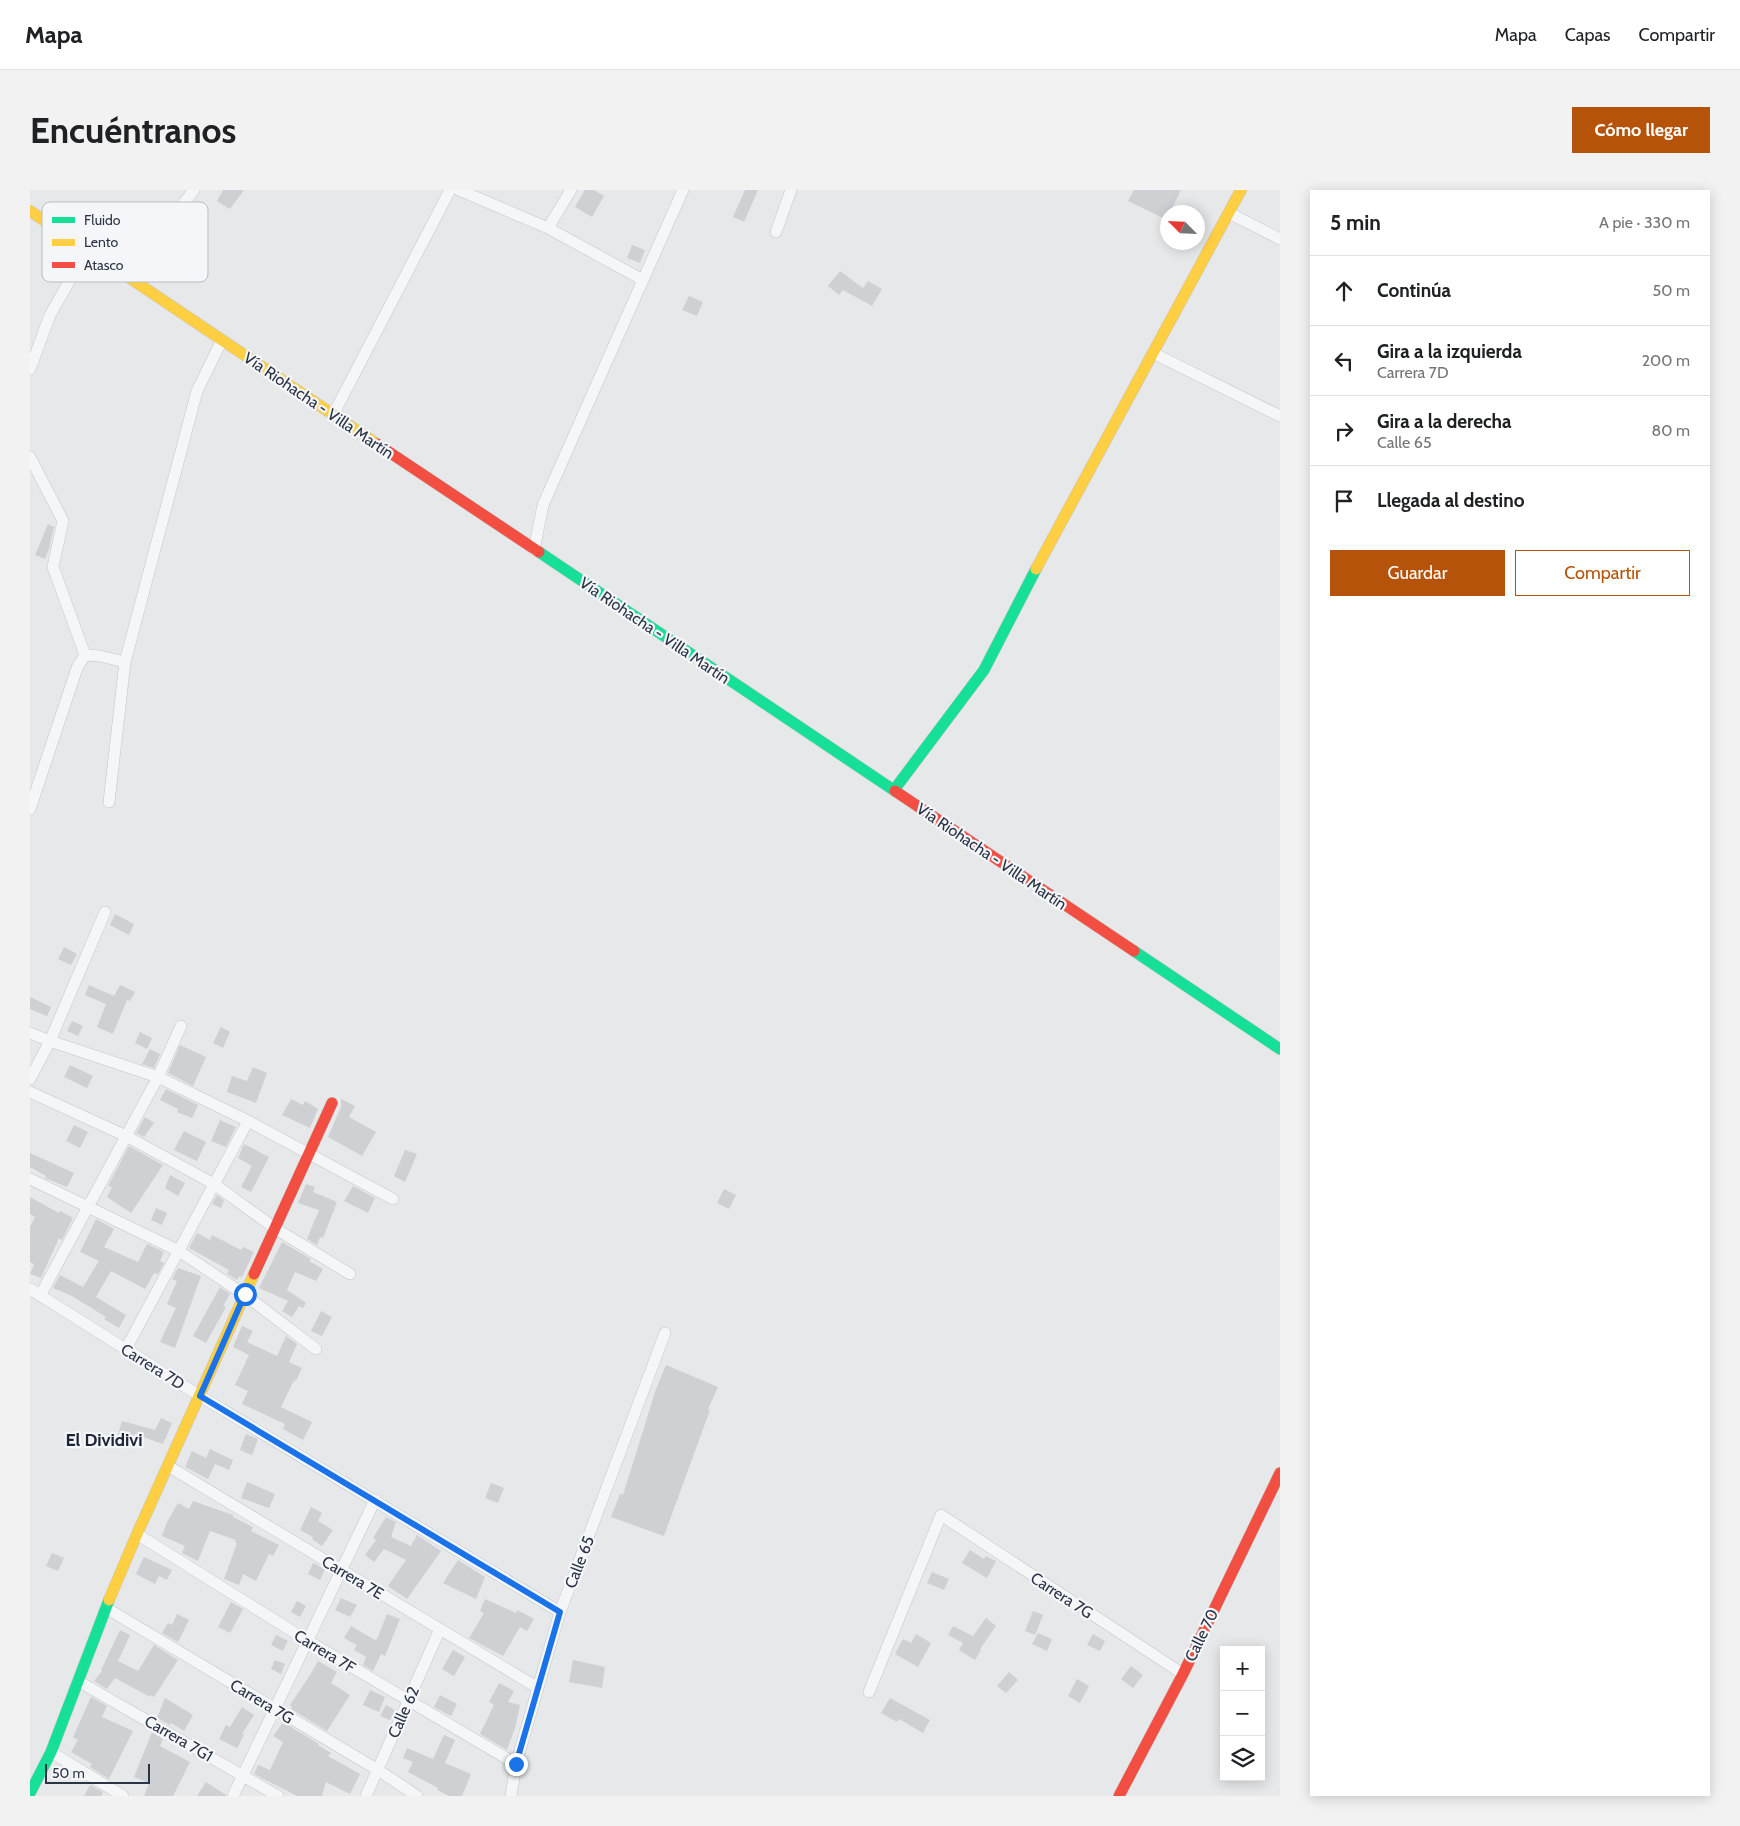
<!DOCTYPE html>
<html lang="es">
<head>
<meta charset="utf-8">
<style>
	:root { --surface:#fff; --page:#f2f2f2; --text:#202124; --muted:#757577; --line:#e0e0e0; --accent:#b45309 }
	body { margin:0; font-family:Cabin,sans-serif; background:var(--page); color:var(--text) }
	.controls { position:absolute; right:15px; bottom:15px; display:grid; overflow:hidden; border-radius:0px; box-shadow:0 2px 12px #0003 }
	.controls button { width:45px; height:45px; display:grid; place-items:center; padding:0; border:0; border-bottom:1px solid var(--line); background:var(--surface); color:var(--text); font:25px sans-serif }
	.compass { position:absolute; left:1130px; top:15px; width:45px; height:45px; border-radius:50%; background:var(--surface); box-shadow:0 2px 12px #0003; rotate:294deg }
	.scale { position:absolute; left:15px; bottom:12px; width:105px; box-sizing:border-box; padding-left:5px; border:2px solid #2b3445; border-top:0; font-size:14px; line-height:18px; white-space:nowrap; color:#2b3445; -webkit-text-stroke:4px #f4f6f9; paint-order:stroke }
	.stop { position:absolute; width:15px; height:15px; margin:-11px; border:4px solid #1a73e8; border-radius:50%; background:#fff }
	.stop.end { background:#1a73e8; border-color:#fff; box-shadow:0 1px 5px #0008 }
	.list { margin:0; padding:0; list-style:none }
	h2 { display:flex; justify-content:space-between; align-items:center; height:65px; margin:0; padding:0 20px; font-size:21px }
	h2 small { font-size:16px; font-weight:400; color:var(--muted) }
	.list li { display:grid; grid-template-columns:32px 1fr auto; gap:15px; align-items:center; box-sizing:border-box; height:70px; padding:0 20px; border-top:1px solid var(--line) }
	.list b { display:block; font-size:19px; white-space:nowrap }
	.list p { margin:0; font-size:16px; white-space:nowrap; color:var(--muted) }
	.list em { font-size:16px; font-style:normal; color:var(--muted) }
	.actions { display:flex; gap:10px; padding:15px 20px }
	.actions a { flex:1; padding:11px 0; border:1px solid var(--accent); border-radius:0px; text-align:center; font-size:18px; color:var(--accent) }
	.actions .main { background:var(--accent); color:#fff }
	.icon { flex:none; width:28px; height:28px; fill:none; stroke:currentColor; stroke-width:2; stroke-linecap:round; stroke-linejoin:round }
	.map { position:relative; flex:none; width:1250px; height:1606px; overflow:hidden; border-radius:0px }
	header { display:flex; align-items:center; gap:30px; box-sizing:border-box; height:70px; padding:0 25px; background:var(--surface); border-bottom:1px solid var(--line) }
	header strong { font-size:24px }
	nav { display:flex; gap:28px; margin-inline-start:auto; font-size:18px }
	.intro { display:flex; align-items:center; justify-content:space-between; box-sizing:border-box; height:120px; padding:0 30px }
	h1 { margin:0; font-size:35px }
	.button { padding:12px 22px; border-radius:0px; background:var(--accent); color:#fff; font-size:18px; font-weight:700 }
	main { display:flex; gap:30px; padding:0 30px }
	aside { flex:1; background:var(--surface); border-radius:0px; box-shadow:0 2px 12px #0003 }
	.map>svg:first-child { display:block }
	.building { fill:#ced0d3 }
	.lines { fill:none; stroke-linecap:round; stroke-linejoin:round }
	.street-casing { stroke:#c4c6c8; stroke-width:12 }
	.fast-casing { stroke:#c4c6c8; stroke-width:12 }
	.slow-casing { stroke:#c4c6c8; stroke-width:12 }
	.jam-casing { stroke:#c4c6c8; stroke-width:12 }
	.street { stroke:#f5f6f7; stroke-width:11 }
	.fast { stroke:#16e098; stroke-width:11 }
	.slow { stroke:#ffcf43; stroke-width:11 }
	.jam { stroke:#f24e42; stroke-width:11 }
	.route { stroke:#1a73e8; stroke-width:6 }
	.labels { text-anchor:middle; stroke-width:4.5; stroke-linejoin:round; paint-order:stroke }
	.street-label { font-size:16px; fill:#2b3445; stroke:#f4f6f9 }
	.neighbourhood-label { font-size:18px; font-weight:bold; fill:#1d2536; stroke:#f4f6f9 }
	.key { fill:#f4f6f9; stroke:#b8bcc3; stroke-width:1 }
	.key-label { font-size:14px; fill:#2b3445 }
</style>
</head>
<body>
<header>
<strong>Mapa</strong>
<nav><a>Mapa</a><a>Capas</a><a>Compartir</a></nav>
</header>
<div class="intro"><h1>Encuéntranos</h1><a class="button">Cómo llegar</a></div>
<main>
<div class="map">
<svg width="1250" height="1606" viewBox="0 0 1250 1606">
	<rect width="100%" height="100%" fill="#e6e8ea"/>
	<!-- building -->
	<path class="building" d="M193,0H214L200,19L187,11Z
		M555,0H564L574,6L562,27L545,17Z
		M715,0H728L714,32L703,27Z
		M1104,0H1151L1140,22H1138L1137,30L1098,11Z
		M602,55L615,60L610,73L597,68Z
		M810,81L833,98L838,91L852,99L842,116L813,100L809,105L798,96Z
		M659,106L673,112L667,126L652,120Z
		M18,334L24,337L19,359L15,369L5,365Z
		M85,724L104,734L99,745L80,735Z
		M34,757L47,764L41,775L28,769Z
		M59,795L84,806L90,795L105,802L100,811L97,810L83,844L67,837L76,814L55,805Z
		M0,807L21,817L17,826L0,819Z
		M42,831L53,836L48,846L37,841Z
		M191,837L200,842L193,858L183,853Z
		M110,842L122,848L117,859L105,853Z
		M150,855L176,867L163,896L138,883Z
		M120,859L130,864L124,878L112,874Z
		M40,875L63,886L57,898L34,887Z
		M223,877L237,883L226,913L197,902L202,886L217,891Z
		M136,899L168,915L162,928L147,922L148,919L130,910Z
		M261,909L273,915L275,911L288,919L280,938L252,925Z
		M311,909L325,916L319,927L346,942L332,966L298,947L311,917Z
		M115,927L124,933L114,947L106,943Z
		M190,930L206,937L196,957L181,951Z
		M44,935L58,942L50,958L36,951Z
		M154,941L176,952L167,971L144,960Z
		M214,954L239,967L221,1002L211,997L222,976L208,968Z
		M99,956L133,975L101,1023L77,1007L82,997L78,996Z
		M375,960L387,964L375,992L364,986Z
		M0,963L44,983L37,997L15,988L16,986L0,977Z
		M140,985L155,993L148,1006L135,998Z
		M276,994L285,997L283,1002L307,1012L293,1048L290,1047L287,1055L277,1049L289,1020L268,1013Z
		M323,996L345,1008L338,1023L314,1011Z
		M694,999L706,1005L699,1019L687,1013Z
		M187,1005L194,1010L191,1018L182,1014Z
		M0,1007L29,1023L30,1021L43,1028L32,1050L29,1048L11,1088L0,1084L4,1074L0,1072V1037L5,1027L0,1024Z
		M126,1018L137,1023L132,1035L121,1030Z
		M66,1029L84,1039L74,1057L108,1072L117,1054L134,1062L130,1071L134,1073L128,1084L124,1083L115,1099L81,1081L66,1107L96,1125L89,1138L74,1129L76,1127L42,1106L23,1098L30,1085L53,1097L69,1071L50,1062Z
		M167,1043L180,1050L182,1045L211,1060L213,1057L224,1062L212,1087L209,1086L207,1090L197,1084L199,1080L159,1058Z
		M252,1052L281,1069L279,1071L293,1079L286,1091L265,1082L257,1100L276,1113L273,1118L269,1116L262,1127L252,1121L258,1111L229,1098Z
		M148,1078L171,1086L145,1158L130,1152L146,1118L137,1114L147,1091L142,1089Z
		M190,1097L200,1104L193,1116L196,1117L176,1153L163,1146Z
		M291,1121L302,1127L292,1146L281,1141Z
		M212,1136L223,1141L217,1152L247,1166L256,1146L267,1154L259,1172L272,1178L266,1191L264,1190L251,1217L282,1232L273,1250L253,1239L255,1234L212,1214L218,1201L205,1195L219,1165L203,1157Z
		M636,1175L688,1197L678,1219L680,1220L634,1346L581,1327L590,1304L593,1305L626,1199Z
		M131,1228L142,1233L133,1254L105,1244L103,1252L87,1248L92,1231L125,1240Z
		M216,1244L228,1249L222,1265L210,1260Z
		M180,1259L203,1270L199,1280L185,1274L178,1289L155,1277L162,1261L176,1268Z
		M217,1292L245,1304L239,1318L211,1308Z
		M461,1293L474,1298L468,1313L455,1308Z
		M163,1311L203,1325V1327L223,1337L221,1341L249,1355L243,1366L239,1364L226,1391L213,1384L209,1395L194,1389L207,1353L205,1352L206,1350L180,1341L168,1371L152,1363L155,1356L132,1346L137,1332L148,1313L159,1319Z
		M281,1317L292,1323L288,1331L303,1340L292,1356L282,1349L283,1347L270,1340Z
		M356,1327L366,1332L361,1347L381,1356L387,1345L411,1361L377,1409L358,1396L376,1370L354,1359L344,1372L335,1365L346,1350L343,1348Z
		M940,1360L954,1369L956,1366L966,1371L957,1388L932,1373Z
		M22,1363L34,1368L28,1381L16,1376Z
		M114,1367L142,1380L137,1390L129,1386L125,1394L106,1384Z
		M428,1370L455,1387L446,1409L413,1393Z
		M283,1373L295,1379L290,1390L278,1384Z
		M902,1382L919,1389L914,1400L897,1393Z
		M311,1408L327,1415L320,1427L305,1420Z
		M455,1409L486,1423L487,1420L504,1429L497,1441L490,1437L473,1466L439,1448L454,1423L450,1421Z
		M267,1411L276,1416L270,1427L261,1422Z
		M201,1412L213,1419L200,1443L188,1437Z
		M1003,1421L1013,1425L1005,1445L995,1441Z
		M147,1424L159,1430L148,1452L132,1443L138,1433L142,1435Z
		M357,1424L370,1429L355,1466L351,1464L343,1481L333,1475L336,1467L324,1460L327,1455L314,1448L321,1436L345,1450L347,1449Z
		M956,1428L966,1436L950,1459L951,1460L945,1470L929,1460L933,1453L918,1445L923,1436L943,1446Z
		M90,1440L100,1445L88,1471L108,1481L124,1455L148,1470L124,1507L120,1505V1507L85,1488L77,1499L64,1491L72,1481L71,1480Z
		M1008,1443L1022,1449L1017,1461L1002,1454Z
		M886,1444L901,1453L888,1477L865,1464L873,1449L881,1453Z
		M1063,1444L1075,1451L1070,1461L1057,1455Z
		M246,1445L258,1451L253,1461L241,1455Z
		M423,1460L435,1467L424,1486L412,1479Z
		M245,1470L255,1474L251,1484L241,1479Z
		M543,1470L575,1477L572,1498L539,1492Z
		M288,1471L307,1482L301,1493L320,1505L297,1541L261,1519L262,1517L260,1515L280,1485Z
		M1101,1476L1113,1485L1103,1498L1091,1489Z
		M979,1482L988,1490L976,1503L967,1496Z
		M1047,1489L1059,1496L1050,1513L1038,1506Z
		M469,1493L484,1501L478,1512L490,1515L485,1538L477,1560L450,1544L464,1515L459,1512Z
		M340,1500L355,1507L349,1522L333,1515Z
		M410,1505L427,1514L421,1526L404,1517Z
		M61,1507L77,1516L72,1527L103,1541L79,1589L60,1577L62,1574L41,1562L48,1550L43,1547Z
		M135,1508L163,1525L154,1541L141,1533L140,1535L127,1528Z
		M860,1508L900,1530L893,1543L869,1529L867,1532L851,1523Z
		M356,1515L365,1520L360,1530L350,1526Z
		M212,1517L224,1525L212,1544L214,1545L207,1558L189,1549L196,1535L200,1537Z
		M253,1532L289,1554L288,1555L301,1563L298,1566L330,1584L320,1604L296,1592L292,1606H267L224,1584L228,1575L240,1580L253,1552L243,1546Z
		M122,1542L133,1549L130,1556L160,1572L143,1606H114L119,1593L104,1587Z
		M414,1545L425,1550L415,1573L441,1584L432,1606H419L407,1600L408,1598L378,1582L383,1572L373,1568L377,1558L403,1569Z
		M176,1592L196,1605V1606H167Z
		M60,1595L73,1602L71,1606H54Z"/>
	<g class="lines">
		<!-- street casing -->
		<g class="street-casing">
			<path id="street" d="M429,0L518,38L613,90
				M1199,23L1250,49
				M518,38L541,0
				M746,42L761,0
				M96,86L164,0
				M1123,163L1250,226
				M0,179L20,125L57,60
				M303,225L420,0
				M0,267L33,331L23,377L55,465
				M504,360L513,315L653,0
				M55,465L70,466L95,472
				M79,612L95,472L167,201L192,150
				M0,619L47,478L55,465
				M0,843L20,851L128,887L218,931L363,1009
				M0,889L20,851L75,722
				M0,902L96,946L184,994L246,1039L320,1084
				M0,989L149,1061L215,1105L286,1159
				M0,1099L170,1206L530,1422
				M10,1106L128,887L151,836
				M96,1159L218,931
				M138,1276L508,1498
				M107,1344L278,1451L486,1574
				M76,1418L348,1580L387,1606
				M48,1491L248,1606
				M839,1502L911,1325L1153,1484
				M21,1562L93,1606
				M203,1606L345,1310
				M336,1606L410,1439
				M481,1606L486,1574L530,1422L635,1143"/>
		</g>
		<!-- fast casing -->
		<g class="fast-casing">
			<path id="fast" d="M509,362L865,601
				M864,600L954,480L1006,379
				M1104,761L1250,859
				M0,1603L21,1562L79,1410"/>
		</g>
		<!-- slow casing -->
		<g class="slow-casing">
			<path id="slow" d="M0,21L347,254
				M1006,379L1211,0
				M79,1410L107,1344L224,1084"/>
		</g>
		<!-- jam casing -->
		<g class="jam-casing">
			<path id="jam" d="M347,254L509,362
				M865,601L1104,761
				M224,1084L302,913
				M1089,1606L1153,1484L1250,1283"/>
		</g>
		<!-- street -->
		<use href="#street" class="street"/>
		<!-- fast -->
		<use href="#fast" class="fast"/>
		<!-- slow -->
		<use href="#slow" class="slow"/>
		<!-- jam -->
		<use href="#jam" class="jam"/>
	</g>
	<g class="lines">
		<!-- route -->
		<path class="route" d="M215,1104L170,1206L530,1422L486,1574"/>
	</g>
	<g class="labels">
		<!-- street labels -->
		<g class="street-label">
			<text transform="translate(289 215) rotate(34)" y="6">Vía Riohacha - Villa Martín</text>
			<text transform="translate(625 440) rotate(34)" y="6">Vía Riohacha - Villa Martín</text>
			<text transform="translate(962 666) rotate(34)" y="6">Vía Riohacha - Villa Martín</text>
			<text transform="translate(123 1176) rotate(32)" y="6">Carrera 7D</text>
			<text transform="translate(549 1372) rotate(-69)" y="6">Calle 65</text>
			<text transform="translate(323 1387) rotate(31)" y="6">Carrera 7E</text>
			<text transform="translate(1032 1405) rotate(33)" y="6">Carrera 7G</text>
			<text transform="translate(1171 1445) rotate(-64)" y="6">Calle 70</text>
			<text transform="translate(295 1461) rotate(31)" y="6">Carrera 7F</text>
			<text transform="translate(232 1511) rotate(31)" y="6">Carrera 7G</text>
			<text transform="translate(373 1522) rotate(-66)" y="6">Calle 62</text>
			<text transform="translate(149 1548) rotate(30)" y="6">Carrera 7G1</text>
		</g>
		<!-- neighbourhood labels -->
		<g class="neighbourhood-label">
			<text x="74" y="1256">El Dividivi</text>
		</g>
	</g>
	<!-- legend -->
	<rect x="12" y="12" width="166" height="80" rx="8" class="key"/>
	<rect x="22" y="27" width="23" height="6" fill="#16e098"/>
	<rect x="22" y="49" width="23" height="7" fill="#ffcf43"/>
	<rect x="22" y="72" width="23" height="6" fill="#f24e42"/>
	<g class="key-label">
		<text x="54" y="35">Fluido</text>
		<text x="54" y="57">Lento</text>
		<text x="54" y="80">Atasco</text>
	</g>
</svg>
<div class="controls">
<button>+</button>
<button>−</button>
<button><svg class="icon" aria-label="layers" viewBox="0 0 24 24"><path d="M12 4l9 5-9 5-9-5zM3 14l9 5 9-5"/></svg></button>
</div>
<svg class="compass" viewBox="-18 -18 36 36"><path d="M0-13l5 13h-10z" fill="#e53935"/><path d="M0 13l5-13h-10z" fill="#757577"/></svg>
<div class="scale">50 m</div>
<div class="stop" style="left:215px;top:1104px"></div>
<div class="stop end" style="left:486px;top:1574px"></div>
</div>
<aside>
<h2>5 min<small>A pie · 330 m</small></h2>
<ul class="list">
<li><svg class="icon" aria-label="ahead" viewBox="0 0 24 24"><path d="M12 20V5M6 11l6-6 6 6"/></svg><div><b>Continúa</b></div><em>50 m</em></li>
<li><svg class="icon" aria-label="left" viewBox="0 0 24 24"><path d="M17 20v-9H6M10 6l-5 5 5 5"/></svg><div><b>Gira a la izquierda</b><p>Carrera 7D</p></div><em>200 m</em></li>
<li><svg class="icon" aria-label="right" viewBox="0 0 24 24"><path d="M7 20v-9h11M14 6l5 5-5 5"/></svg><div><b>Gira a la derecha</b><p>Calle 65</p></div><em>80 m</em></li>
<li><svg class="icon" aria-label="arrive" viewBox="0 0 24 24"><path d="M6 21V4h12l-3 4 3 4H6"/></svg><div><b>Llegada al destino</b></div></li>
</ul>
<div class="actions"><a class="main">Guardar</a><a>Compartir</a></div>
</aside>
</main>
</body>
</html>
